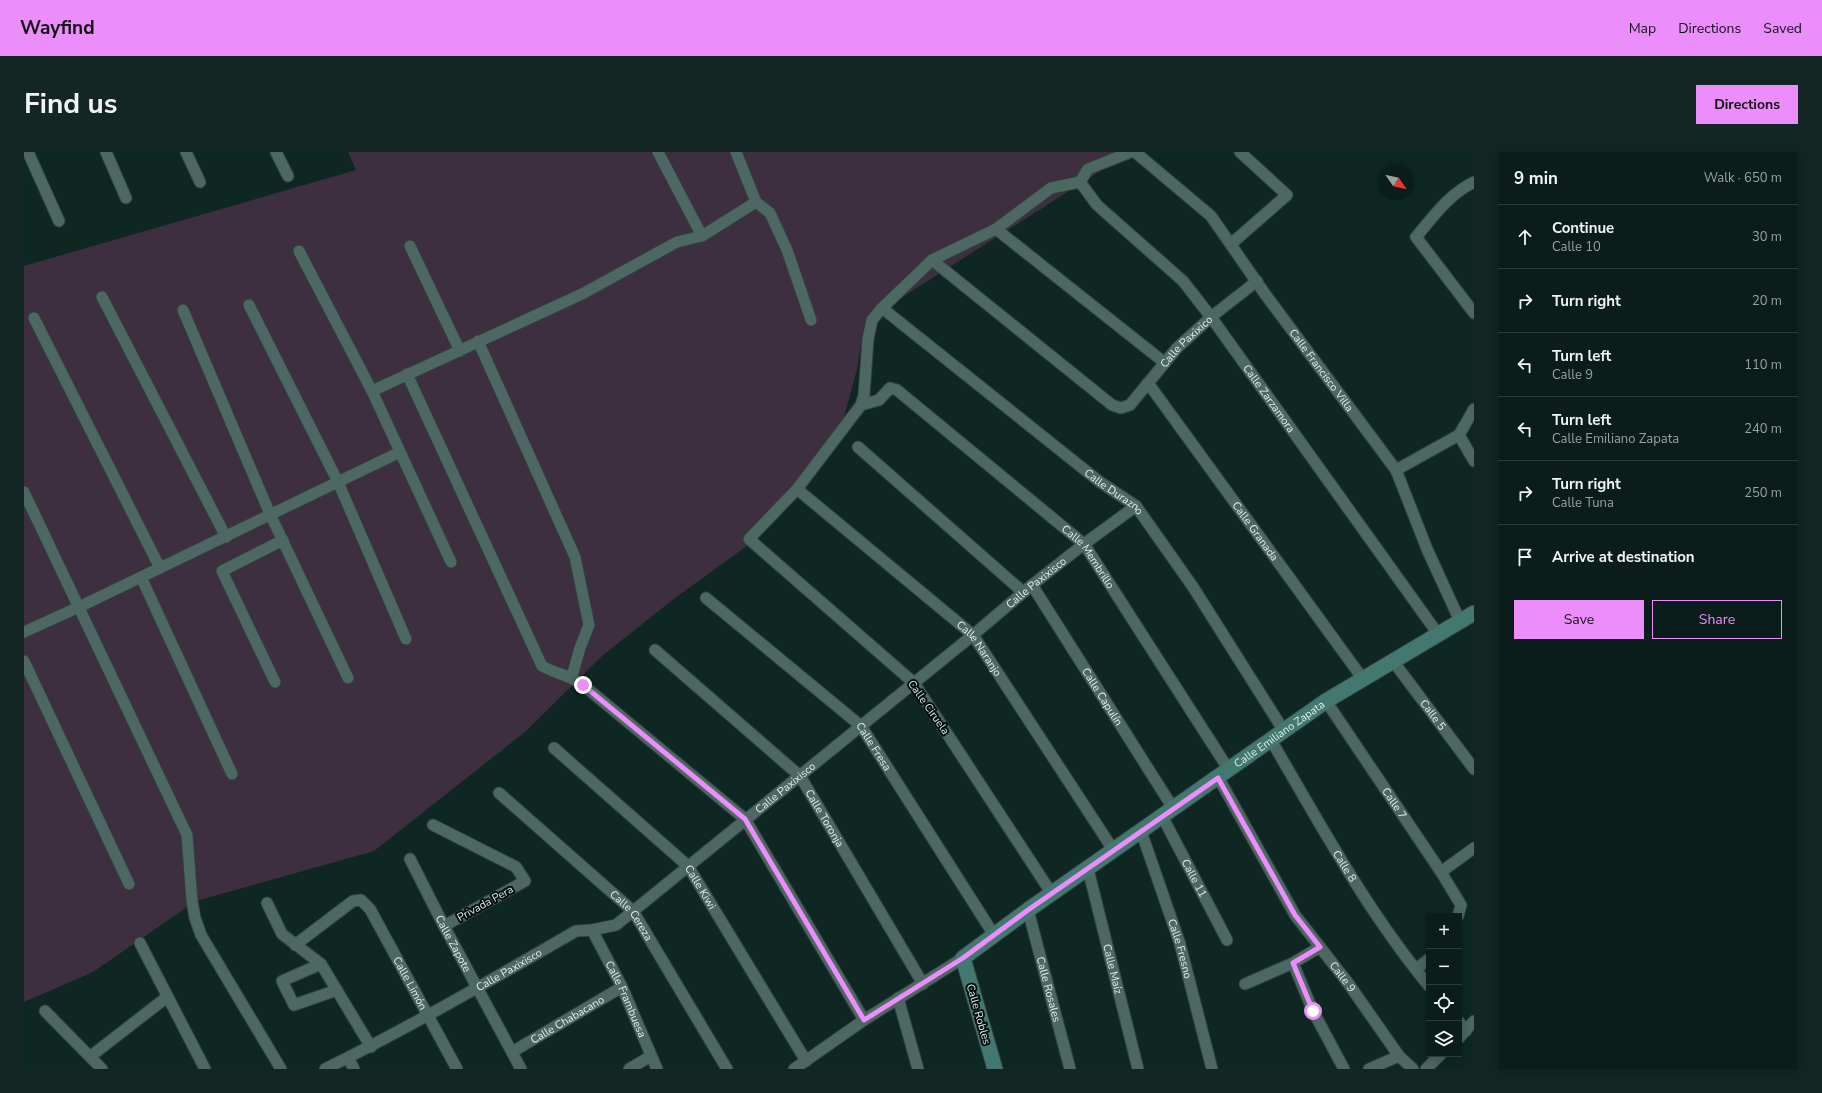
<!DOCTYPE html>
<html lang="en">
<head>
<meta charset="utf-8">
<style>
	:root { --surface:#0a1d1a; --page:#132623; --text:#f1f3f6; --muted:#99a2a2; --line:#2a3b39; --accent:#eb8dfb }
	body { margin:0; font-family:"Nunito Sans",sans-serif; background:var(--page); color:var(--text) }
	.controls { position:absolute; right:12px; bottom:12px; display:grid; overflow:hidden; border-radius:0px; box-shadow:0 2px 10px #0003 }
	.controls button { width:36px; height:36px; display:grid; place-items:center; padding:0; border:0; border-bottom:1px solid var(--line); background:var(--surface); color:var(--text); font:20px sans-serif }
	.compass { position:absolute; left:1354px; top:12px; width:36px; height:36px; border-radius:50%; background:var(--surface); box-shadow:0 2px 10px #0003; rotate:124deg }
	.stop { position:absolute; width:12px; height:12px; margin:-9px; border:3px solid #eb8dfb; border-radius:50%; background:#fff }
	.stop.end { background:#eb8dfb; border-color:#fff; box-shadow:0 1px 4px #0008 }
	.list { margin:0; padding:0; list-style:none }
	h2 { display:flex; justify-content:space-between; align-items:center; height:52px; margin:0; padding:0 16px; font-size:17px }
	h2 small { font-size:13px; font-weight:400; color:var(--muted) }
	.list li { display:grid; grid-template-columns:26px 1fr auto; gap:12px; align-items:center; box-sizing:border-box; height:64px; padding:0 16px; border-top:1px solid var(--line) }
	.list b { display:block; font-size:15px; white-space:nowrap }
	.list p { margin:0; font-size:13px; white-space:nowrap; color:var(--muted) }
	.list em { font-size:13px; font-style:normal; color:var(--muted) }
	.actions { display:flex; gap:8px; padding:12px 16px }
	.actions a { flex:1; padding:9px 0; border:1px solid var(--accent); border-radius:0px; text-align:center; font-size:14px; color:var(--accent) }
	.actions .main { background:var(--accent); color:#111 }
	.icon { flex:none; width:22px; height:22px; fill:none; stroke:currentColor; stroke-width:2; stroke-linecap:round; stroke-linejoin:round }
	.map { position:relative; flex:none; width:1450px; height:917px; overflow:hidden; border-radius:0px }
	header { display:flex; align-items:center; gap:24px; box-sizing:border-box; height:56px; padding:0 20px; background:var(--accent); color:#111 }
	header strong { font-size:19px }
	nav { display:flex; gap:22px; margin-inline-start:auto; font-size:14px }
	.intro { display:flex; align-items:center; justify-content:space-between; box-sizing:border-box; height:96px; padding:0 24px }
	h1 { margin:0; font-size:28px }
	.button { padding:10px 18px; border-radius:0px; background:var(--accent); color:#111; font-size:14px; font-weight:700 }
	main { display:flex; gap:24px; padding:0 24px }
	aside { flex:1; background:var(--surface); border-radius:0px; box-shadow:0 2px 10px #0003 }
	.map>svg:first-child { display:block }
	.green { fill:#3d2f3f }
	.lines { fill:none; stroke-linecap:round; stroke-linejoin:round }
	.minor-casing { stroke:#31413d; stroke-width:13 }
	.secondary-casing { stroke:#31413d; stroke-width:17 }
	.minor { stroke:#4d6762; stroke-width:11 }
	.secondary { stroke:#42786f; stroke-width:15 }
	.route { stroke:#eb8dfb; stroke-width:5 }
	.labels { text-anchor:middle; stroke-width:4; stroke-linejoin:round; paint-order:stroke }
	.street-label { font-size:11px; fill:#dfeeeb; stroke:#040e0c }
</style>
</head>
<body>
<header>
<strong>Wayfind</strong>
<nav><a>Map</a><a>Directions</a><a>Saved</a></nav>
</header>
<div class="intro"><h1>Find us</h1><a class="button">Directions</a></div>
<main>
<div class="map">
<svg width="1450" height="917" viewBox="0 0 1450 917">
	<rect width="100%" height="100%" fill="#0e2723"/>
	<!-- green -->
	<path class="green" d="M324,0H1106L841,169L833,217L819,269L727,391L651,446L578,504L501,580L350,699L172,749L69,820L0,850V114L332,18Z"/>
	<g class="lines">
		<!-- minor casing -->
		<g class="minor-casing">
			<g id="minor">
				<path d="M4,0L35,69"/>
				<path d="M82,0L102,46"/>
				<path d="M162,0L176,30"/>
				<path d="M252,0L264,24"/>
				<path d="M634,0L678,84"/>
				<path d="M712,0L732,50L746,61L763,98L787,168"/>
				<path id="s1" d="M1111,0L1187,64L1241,142L1372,318L1403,397L1436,469"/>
				<path id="s2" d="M1056,30L1073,53L1159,129L1187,165L1414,482"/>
				<path d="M1450,30C1425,42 1409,65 1392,85L1450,161"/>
				<path d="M972,77L1141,211"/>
				<path d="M1207,92L1263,43L1216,0"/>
				<path d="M386,94L436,199"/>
				<path d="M275,99L348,239L427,410"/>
				<path id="s3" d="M908,108L1088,253L1097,256L1106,253L1153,196L1187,165L1233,129"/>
				<path d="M78,145L202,385"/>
				<path d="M225,153L314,330L382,487"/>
				<path id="s4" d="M858,156L1076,330L1112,354L1169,435L1260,579"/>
				<path d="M159,158L246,362L324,526"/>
				<path d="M10,166L136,416"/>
				<path d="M454,189L551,405L565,473L556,496L548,524"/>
				<path d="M383,222L518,514C533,522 545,523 559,533L721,667L840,868"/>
				<path id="s5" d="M1124,231L1339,527"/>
				<path d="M348,239L558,142L653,90L678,84L732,50"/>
				<path id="s6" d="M837,253L855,248L866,236L873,238L1060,392L1205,618"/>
				<path d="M1435,283L1450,309"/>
				<path d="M834,295L999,440"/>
				<path d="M1372,318L1435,283L1450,257"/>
				<path id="s7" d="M773,337L949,483L1090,699"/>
				<path d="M0,340L163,683L168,749L171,766L177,783L257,917"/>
				<path d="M117,425L208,622"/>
				<path id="s8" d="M1008,433L1149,656"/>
				<path id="s9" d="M682,446L837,574L970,783"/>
				<path d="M0,480L55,455L376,300"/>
				<path id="s10" d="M631,498L776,624L899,832"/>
				<path d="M0,509L105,732"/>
				<path id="s11" d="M1369,509L1450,617"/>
				<path d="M251,530L198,419L259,388"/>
				<path id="s12" d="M1302,549L1417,720L1437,753L1434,764"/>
				<path id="s13" d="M1247,588C1296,672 1343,759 1405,834"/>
				<path id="s14" d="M530,596L664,714L782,909"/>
				<path id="s15" d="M1194,625L1271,763L1324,831L1375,904L1389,917"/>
				<path id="s16" d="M475,641L609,759L703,917"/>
				<path id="s17" d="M1138,664L1203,788"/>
				<path d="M409,673L492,715L501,729L420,774"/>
				<path id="s18" d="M1117,679L1156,792L1188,917"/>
				<path id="s19" d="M386,707L420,774L497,917"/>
				<path id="s20" d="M1064,717L1114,917"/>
				<path d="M1417,720L1450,696"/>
				<path d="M1028,742L890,531L725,387L773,337L837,253L840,243L844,187L848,168L858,156L908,108L972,77L1027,36L1056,30L1064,17L1107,0"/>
				<path d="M243,751L258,782L297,812L347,895"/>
				<path id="s21" d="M1004,758L1046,917"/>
				<path id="s22" d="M568,778L598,835L633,917"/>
				<path d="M116,791L181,917"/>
				<path id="s23" d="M271,793L329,749L337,748L346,757L433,917"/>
				<path d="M1269,811L1289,859L1320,917"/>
				<path d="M297,812L258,829L270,853L313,838"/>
				<path d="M1392,817L1405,807"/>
				<path d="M1221,832L1269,811L1296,795"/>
				<path d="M874,846L894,917"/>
				<path d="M21,859L78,917"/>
				<path d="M1435,870L1442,879"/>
				<path d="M1435,886L1450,869"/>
				<path id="s24" d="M488,900L598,835"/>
				<path d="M67,904L143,845"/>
				<path d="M324,906L330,917"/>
				<path id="s25" d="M301,917C386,875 469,827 552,779L568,778L592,773L949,483L1008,433L1060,392L1112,354"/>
				<path d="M605,917L627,904"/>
				<path d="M770,917L840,868L939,806"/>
				<path d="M1345,917L1375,904"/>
				<path d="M1402,917L1417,902"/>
			</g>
		</g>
		<!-- secondary casing -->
		<g class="secondary-casing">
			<g id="secondary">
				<path id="s26" d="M971,917L939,806L1004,758L1302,549L1450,461"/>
			</g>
		</g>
		<!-- minor -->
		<use href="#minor" class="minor"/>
		<!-- secondary -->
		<use href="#secondary" class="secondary"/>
	</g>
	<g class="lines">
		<!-- route -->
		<path class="route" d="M559,533L721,667L840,868L939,806L1004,758L1194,626L1271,763L1296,795L1269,811L1289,859"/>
	</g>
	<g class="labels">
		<!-- street labels -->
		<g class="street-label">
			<text dy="4" stroke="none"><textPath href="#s3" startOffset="335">Calle Paxixico</textPath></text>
			<text dy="4" stroke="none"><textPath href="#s1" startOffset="289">Calle Francisco Villa</textPath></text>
			<text dy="4" stroke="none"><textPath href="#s2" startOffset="289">Calle Zarzamora</textPath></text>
			<text dy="4" stroke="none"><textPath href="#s4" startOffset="296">Calle Durazno</textPath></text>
			<text dy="4" stroke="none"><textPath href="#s5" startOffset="183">Calle Granada</textPath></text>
			<text dy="4" stroke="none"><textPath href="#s6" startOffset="297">Calle Membrillo</textPath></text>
			<text dy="4" stroke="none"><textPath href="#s25" startOffset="869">Calle Paxixisco</textPath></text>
			<text dy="4" stroke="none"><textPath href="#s7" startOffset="243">Calle Naranjo</textPath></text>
			<text dy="4" stroke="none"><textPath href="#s8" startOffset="132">Calle Capulín</textPath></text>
			<text transform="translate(905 555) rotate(55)" y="4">Calle Ciruela</text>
			<text dy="4" stroke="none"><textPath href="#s11" startOffset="67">Calle 5</textPath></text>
			<text dy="4" stroke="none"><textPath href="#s26" startOffset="503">Calle Emiliano Zapata</textPath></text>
			<text dy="4" stroke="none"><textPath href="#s9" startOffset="225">Calle Fresa</textPath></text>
			<text dy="4" stroke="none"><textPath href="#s25" startOffset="545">Calle Paxixisco</textPath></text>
			<text dy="4" stroke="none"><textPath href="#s12" startOffset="123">Calle 7</textPath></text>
			<text dy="4" stroke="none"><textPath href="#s10" startOffset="241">Calle Toronja</textPath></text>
			<text dy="4" stroke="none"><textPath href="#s13" startOffset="146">Calle 8</textPath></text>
			<text dy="4" stroke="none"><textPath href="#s17" startOffset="70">Calle 11</textPath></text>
			<text dy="4" stroke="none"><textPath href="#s14" startOffset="203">Calle Kiwi</textPath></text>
			<text transform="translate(461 751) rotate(-29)" y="4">Privada Pera</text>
			<text dy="4" stroke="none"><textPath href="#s16" startOffset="181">Calle Cereza</textPath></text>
			<text dy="4" stroke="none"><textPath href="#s19" startOffset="95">Calle Zapote</textPath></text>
			<text dy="4" stroke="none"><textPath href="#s18" startOffset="124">Calle Fresno</textPath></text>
			<text dy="4" stroke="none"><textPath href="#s25" startOffset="209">Calle Paxixisco</textPath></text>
			<text dy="4" stroke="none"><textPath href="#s20" startOffset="103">Calle Maíz</textPath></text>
			<text dy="4" stroke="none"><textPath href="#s15" startOffset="236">Calle 9</textPath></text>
			<text dy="4" stroke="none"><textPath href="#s23" startOffset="178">Calle Limón</textPath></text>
			<text dy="4" stroke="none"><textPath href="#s21" startOffset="82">Calle Rosales</textPath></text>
			<text dy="4" stroke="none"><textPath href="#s22" startOffset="77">Calle Frambuesa</textPath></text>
			<text transform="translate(955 862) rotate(74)" y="4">Calle Robles</text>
			<text dy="4" stroke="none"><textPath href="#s24" startOffset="64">Calle Chabacano</textPath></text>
		</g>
	</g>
</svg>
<div class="controls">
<button>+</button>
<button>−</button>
<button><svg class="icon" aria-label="locate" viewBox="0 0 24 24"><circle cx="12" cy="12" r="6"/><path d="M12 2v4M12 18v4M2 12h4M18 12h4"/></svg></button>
<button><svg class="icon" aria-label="layers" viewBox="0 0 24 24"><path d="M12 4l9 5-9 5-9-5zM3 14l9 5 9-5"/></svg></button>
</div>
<svg class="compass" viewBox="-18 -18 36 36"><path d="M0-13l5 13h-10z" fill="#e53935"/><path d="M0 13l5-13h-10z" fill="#99a2a2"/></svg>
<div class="stop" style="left:1289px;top:859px"></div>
<div class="stop end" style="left:559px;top:533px"></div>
</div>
<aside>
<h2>9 min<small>Walk · 650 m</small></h2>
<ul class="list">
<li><svg class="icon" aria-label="ahead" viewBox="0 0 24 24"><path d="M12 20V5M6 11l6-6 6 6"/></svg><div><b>Continue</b><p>Calle 10</p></div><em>30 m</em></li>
<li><svg class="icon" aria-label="right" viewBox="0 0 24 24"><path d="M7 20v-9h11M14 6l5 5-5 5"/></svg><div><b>Turn right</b></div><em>20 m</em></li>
<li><svg class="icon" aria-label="left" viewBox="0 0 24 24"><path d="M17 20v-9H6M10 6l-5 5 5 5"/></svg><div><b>Turn left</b><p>Calle 9</p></div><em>110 m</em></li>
<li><svg class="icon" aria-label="left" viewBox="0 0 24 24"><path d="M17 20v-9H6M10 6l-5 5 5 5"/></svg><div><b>Turn left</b><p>Calle Emiliano Zapata</p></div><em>240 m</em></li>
<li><svg class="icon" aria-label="right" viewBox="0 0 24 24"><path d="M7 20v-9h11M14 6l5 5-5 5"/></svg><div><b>Turn right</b><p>Calle Tuna</p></div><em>250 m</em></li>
<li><svg class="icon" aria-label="arrive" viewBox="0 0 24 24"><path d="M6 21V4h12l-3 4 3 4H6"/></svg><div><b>Arrive at destination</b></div></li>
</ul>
<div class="actions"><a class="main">Save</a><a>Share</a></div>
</aside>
</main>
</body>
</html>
